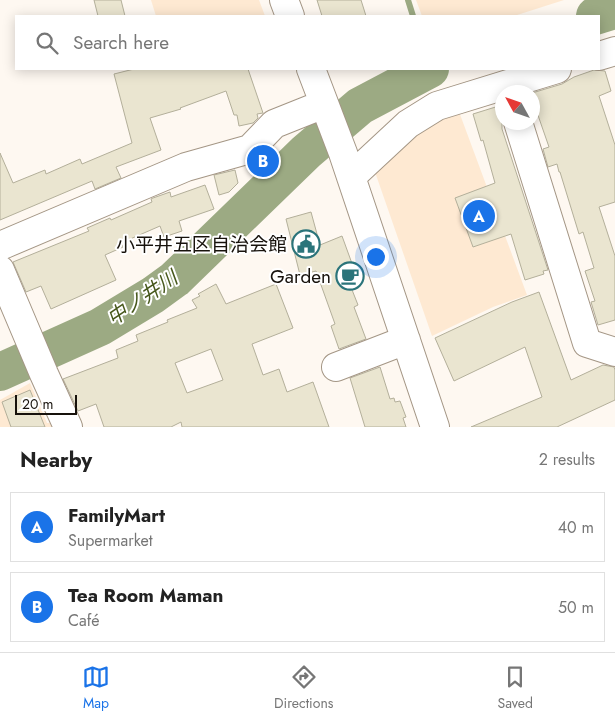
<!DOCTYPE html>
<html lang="en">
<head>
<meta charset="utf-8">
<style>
	:root { --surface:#fff; --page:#f6f6f6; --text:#222; --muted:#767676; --line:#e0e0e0; --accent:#1a73e8 }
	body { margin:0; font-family:Jost,"Noto Sans JP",sans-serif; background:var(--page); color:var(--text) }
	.compass { position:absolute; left:495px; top:85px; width:45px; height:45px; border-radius:50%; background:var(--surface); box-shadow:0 2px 12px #0003; rotate:310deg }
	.scale { position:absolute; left:15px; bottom:12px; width:62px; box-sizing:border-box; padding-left:5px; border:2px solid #17120c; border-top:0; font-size:14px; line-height:18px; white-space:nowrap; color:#17120c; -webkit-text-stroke:4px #fff; paint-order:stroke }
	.you { position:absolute; left:375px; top:256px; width:18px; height:18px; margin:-12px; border:4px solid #fff; border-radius:50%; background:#1a73e8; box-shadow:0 0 0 8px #1a73e833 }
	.badge { display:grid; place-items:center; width:32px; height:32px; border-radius:50%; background:var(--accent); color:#fff; font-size:16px; font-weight:700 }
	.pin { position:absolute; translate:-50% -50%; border:2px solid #fff; box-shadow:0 1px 5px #0006 }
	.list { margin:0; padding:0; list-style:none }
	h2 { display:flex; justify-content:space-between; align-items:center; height:65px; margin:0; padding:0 20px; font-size:21px }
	h2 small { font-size:16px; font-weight:400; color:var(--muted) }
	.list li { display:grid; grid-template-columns:32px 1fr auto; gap:15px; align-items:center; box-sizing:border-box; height:70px; margin:0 10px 10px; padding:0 10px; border:1px solid var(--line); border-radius:0px }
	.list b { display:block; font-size:19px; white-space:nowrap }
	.list p { margin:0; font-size:16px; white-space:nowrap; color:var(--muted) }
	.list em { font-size:16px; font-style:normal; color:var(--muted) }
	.icon { flex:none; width:28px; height:28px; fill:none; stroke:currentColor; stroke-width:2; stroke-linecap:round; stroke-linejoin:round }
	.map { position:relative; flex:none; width:615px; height:427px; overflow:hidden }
	.search { position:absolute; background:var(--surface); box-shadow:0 2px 12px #0003; left:15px; right:15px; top:15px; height:55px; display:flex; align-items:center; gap:12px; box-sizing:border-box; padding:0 18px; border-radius:0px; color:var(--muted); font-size:19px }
	.sheet { height:225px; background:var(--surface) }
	nav { display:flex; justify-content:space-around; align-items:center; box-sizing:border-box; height:70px; border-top:1px solid var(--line); background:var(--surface); font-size:14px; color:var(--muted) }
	nav a { display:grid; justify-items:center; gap:2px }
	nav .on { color:var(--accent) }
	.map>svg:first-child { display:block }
	.built { fill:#fee9d2 }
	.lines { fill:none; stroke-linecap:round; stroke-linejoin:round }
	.stream { stroke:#9caa83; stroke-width:6 }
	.river { stroke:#9caa83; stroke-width:38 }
	.building { fill:#eae5d0; stroke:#b3af9a; fill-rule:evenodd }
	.minor-casing { stroke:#a49685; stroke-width:30 }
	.minor { stroke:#fff; stroke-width:28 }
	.labels { text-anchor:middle; stroke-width:4; stroke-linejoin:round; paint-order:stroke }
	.poi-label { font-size:19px; fill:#17120c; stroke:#fff; text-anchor:end }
	.water-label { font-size:20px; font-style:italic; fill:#47581c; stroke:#fff }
</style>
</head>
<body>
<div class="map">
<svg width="615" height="427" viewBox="0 0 615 427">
	<rect width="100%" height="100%" fill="#fef8f1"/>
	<!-- built -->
	<path class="built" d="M151,0H259L265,16H156Z
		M416,0H564L514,16H422Z
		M458,109L527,295L493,307L432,336L375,172L417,130Z
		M30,383L47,423H50L52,427H0V400Z"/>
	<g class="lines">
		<!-- stream -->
		<path class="stream" d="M408,0L413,16"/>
		<!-- river -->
		<path class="river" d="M595,16L615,10
			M0,372L100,327L153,295L175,279L306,152L360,106L430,69"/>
	</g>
	<!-- building -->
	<path class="building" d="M94,0H121L125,16H98Z
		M317,0H361L366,16H322Z
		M134,69H248L263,113L257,114L258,118L253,123L239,126L237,115H234L226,91L180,108L181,109L150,118L161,150L116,167L121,178L95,189L92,181L0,220V153L13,183L45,170L46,174L80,159L82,164L132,143L114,74Z
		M594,70L605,71L611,91L599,96L615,145V202L599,207L615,256V320L598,325L591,302L595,301L585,271L594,268L583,232L579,234L560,172H559L557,164L548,167L543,149L549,147L532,98V93L562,84L574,77Z
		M502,105V129L548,270L543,271L544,274L525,280L511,234L473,247L455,198L495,183L483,140L481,141L473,114Z
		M235,170L238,183L229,192L219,195L214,175Z
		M205,185L214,209L179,221L182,231L164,237L160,226L121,243L123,247L105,255L116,280L51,309L41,286L26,292L13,262L89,231L87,228L110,218L111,220L152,202L151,199L153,198L170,192L171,197Z
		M311,212L320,245L342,236L354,269L345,272L358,305L354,307L366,339L339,349L331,326L335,324L316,271L300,275L286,219Z
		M216,284L226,304L276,284L293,328L252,344L263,375L279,369L287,392L313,382L329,427H182L181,422L171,427H104L96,404L78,411L63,379L118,358L116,350L138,341L136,335L168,322L167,320L197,308L192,300L200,296L198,294ZM211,349L223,380L187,393L175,363Z
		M539,292L571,380L603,365L614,367L615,370V400L557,427H471L542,397L525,347L454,381L435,338L512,302Z
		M380,367L390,399L394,398L395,402L400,401L406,417L403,418L406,427H365L350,378Z
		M30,390L45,427H11L2,402Z"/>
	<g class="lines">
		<!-- minor casing -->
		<g class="minor-casing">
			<path id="minor" d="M284,0L290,16
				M599,56L615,51
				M311,69L343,153L435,427
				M518,122L587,343L615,352
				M351,177L408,124L437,106L557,69
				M0,246L186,167L250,149L274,124L324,104
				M0,270L44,374L68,427
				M336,367L406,340"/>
		</g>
		<!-- minor -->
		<use href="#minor" class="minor"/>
	</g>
	<!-- icons -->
	<defs>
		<g id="civic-ring" transform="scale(1.4375)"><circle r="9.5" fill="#fff" stroke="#2b747a" stroke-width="1.5"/><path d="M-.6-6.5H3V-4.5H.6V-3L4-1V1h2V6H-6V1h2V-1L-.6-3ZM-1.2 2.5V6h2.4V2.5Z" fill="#2b747a"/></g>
		<g id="cafe-ring" transform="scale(1.4375)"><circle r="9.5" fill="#fff" stroke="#2b747a" stroke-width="1.5"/><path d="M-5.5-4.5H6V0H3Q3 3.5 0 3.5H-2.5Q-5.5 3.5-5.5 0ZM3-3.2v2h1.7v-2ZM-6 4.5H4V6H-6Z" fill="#2b747a"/></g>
	</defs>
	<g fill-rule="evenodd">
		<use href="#civic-ring" x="306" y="244"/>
		<use href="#cafe-ring" x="350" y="276"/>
	</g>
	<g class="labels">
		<!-- poi labels -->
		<g class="poi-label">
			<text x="287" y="251">小平井五区自治会館</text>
			<text x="331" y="283">Garden</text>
		</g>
		<!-- water labels -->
		<g class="water-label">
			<text transform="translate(142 298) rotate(-34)" y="7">中ノ井川</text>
		</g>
	</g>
</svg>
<svg class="compass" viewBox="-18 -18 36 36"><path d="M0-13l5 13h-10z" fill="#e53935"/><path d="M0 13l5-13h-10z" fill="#767676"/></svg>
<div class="scale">20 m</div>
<div class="you"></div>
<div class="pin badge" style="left:479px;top:216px">A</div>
<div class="pin badge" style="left:263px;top:161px">B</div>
<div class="search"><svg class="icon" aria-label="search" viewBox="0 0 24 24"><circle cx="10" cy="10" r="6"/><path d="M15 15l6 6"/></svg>Search here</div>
</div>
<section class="sheet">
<h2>Nearby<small>2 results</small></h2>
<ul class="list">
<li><span class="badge">A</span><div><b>FamilyMart</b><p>Supermarket</p></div><em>40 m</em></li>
<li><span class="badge">B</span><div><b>Tea Room Maman</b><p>Café</p></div><em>50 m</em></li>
</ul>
</section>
<nav>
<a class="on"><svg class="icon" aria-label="map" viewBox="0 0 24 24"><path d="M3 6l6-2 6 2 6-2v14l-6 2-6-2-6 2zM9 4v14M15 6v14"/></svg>Map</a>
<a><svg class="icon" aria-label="directions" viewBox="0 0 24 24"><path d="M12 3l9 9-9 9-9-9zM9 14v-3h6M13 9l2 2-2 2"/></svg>Directions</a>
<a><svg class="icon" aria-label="saved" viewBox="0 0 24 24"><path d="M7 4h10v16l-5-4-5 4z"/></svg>Saved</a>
</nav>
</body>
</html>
